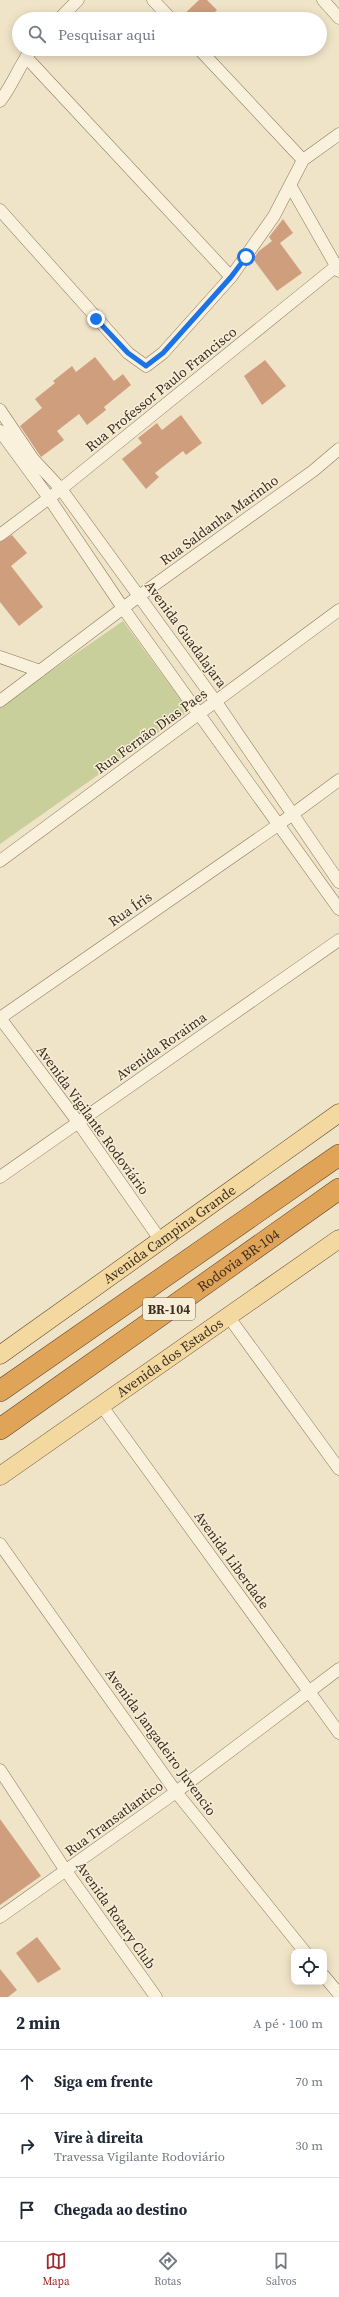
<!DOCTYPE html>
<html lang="pt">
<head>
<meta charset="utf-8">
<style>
	:root { --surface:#fff; --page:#f2f2f3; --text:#1f2937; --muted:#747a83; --line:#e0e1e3; --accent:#9e2a2b }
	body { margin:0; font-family:"Source Serif 4",serif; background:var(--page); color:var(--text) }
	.controls { position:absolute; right:12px; bottom:12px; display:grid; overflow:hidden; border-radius:8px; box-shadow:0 2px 10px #0003 }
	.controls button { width:36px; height:36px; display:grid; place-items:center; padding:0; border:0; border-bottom:1px solid var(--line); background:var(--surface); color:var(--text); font:20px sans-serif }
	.stop { position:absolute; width:12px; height:12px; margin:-9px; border:3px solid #1a73e8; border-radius:50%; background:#fff }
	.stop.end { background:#1a73e8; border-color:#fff; box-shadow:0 1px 4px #0008 }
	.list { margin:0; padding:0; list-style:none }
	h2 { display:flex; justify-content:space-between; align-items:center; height:52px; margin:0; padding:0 16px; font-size:17px }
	h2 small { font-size:13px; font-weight:400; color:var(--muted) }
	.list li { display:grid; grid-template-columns:26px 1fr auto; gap:12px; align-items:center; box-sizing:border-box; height:64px; padding:0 16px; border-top:1px solid var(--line) }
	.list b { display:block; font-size:15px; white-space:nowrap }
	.list p { margin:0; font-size:13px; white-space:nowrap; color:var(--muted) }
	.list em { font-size:13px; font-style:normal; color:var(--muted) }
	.icon { flex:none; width:22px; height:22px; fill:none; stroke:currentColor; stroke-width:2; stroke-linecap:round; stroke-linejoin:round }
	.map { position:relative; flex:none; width:339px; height:1997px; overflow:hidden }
	.search { position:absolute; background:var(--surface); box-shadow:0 2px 10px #0003; left:12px; right:12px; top:12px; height:44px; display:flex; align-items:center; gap:10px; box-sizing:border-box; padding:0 14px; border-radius:22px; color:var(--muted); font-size:15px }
	.sheet { height:244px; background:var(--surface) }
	nav { display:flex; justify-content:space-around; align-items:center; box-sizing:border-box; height:56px; border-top:1px solid var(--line); background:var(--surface); font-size:11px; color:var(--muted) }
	nav a { display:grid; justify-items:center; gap:2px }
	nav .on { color:var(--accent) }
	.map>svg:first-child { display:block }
	.green { fill:#c9cf9b }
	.building { fill:#cf9f7d }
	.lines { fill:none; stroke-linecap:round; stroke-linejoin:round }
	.street-casing { stroke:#8d765c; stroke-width:13 }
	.primary-casing { stroke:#5b4430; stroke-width:19 }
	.highway-casing { stroke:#5b4430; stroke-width:22 }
	.street { stroke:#faf1dc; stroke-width:12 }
	.primary { stroke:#f3d9a0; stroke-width:18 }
	.highway { stroke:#e0a458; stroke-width:21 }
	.route { stroke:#1a73e8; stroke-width:5 }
	.labels { text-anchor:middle; stroke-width:3; stroke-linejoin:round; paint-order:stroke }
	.shield { fill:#f7eed8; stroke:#756857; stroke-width:1 }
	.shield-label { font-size:13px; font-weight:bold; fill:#3d2e20 }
	.street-label { font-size:14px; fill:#3d2e20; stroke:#f7eed8 }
</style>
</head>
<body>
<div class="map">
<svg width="339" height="1997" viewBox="0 0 339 1997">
	<rect width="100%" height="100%" fill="#f0e4c8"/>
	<!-- green -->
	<path class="green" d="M123,621L189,711L0,844V706Z"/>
	<!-- building -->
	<path class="building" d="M199,0H207L217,10L207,19H179Z
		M283,219L293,233L280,243L302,273L277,291L253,259L259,251L272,241L269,237Z
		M95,357L114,381L123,374L131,385L104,407L106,410L87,425L79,414L57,431L64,440L41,457L20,426L42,408L35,399L55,383L53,381L72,366L76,372Z
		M265,360L286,386L262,405L244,376Z
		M181,415L202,443L186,455L183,451L155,473L159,477L146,489L122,459L142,443L138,438L157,423L162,430Z
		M12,535L27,553L11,566L43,607L19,626L0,602V542Z
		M0,1819L41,1876L0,1905Z
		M37,1937L61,1969L38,1983L16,1953Z
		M0,1969L17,1990L8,1997H0Z"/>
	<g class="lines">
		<!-- street casing -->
		<g class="street-casing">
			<path id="street" d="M153,0L171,19
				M323,0L339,18
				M59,19L78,0
				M199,49L303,160
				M26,57L231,277
				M0,101C13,85 19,65 32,49
				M290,185L339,271
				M0,210L128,353L146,366L163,353L231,277L274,216L303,160L339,134
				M0,410L33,459L61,489L216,702L339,882
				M0,431L49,498L123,608L339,909
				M0,535L61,489L339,264
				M0,657L40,671
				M0,701L139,596L313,471L339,449
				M0,861L339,610
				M0,1018L278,825L339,780
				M0,1018L78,1122L161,1241
				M0,1177L339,940
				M228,1316L339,1469
				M101,1405L339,1733
				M0,1544L176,1792L305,1952
				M0,1770L66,1871L156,1997
				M0,1917L176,1792L339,1669
				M324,1976L339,1994"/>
		</g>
		<!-- primary casing -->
		<g class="primary-casing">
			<g id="primary">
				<path id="s1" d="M0,1355L339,1113"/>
				<path id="s2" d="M0,1476L339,1239"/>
			</g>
		</g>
		<!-- highway casing -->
		<g class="highway-casing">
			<g id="highway">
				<path d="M0,1391L339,1155"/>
				<path id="s3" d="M0,1429L339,1189"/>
			</g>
		</g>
		<!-- street -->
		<use href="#street" class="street"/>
		<!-- primary -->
		<use href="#primary" class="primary"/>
		<!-- highway -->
		<use href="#highway" class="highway"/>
	</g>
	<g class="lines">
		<!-- route -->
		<path class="route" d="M96,319L128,353L146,366L163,353L231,277L246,257"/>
	</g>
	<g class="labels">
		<!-- shield labels -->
		<rect class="shield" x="143" y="1298" width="52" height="22" rx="3"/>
		<g class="shield-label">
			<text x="169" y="1314">BR-104</text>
		</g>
		<!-- street labels -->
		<g class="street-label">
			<text transform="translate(161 389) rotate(-39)" y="5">Rua Professor Paulo Francisco</text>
			<text transform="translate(219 520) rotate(-36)" y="5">Rua Saldanha Marinho</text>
			<text transform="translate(186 634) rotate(54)" y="5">Avenida Guadalajara</text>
			<text transform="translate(151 731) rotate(-36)" y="5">Rua Fernão Dias Paes</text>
			<text transform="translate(130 909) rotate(-35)" y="5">Rua Íris</text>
			<text transform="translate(161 1046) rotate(-35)" y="5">Avenida Roraima</text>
			<text transform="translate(93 1120) rotate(54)" y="5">Avenida Vigilante Rodoviário</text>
			<text dy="5" stroke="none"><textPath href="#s1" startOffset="208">Avenida Campina Grande</textPath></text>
			<text dy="5" stroke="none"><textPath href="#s3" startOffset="292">Rodovia BR-104</textPath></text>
			<text dy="5" stroke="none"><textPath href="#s2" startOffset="207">Avenida dos Estados</textPath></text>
			<text transform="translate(232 1560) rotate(54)" y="5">Avenida Liberdade</text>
			<text transform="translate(161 1742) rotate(54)" y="5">Avenida Jangadeiro Juvencio</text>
			<text transform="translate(114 1818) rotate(-36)" y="5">Rua Transatlantico</text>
			<text transform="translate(116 1915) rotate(55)" y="5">Avenida Rotary Club</text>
		</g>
	</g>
</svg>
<div class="controls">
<button><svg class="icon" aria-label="locate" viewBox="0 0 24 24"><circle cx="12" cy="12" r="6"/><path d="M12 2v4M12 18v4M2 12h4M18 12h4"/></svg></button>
</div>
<div class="stop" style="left:246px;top:257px"></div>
<div class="stop end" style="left:96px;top:319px"></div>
<div class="search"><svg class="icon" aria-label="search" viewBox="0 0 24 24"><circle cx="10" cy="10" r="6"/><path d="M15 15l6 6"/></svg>Pesquisar aqui</div>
</div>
<section class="sheet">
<h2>2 min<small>A pé · 100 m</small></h2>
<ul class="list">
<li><svg class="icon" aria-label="ahead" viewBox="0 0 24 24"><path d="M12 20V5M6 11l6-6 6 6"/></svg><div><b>Siga em frente</b></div><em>70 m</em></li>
<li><svg class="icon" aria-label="right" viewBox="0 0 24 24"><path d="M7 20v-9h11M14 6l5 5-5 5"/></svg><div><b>Vire à direita</b><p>Travessa Vigilante Rodoviário</p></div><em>30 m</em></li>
<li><svg class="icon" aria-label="arrive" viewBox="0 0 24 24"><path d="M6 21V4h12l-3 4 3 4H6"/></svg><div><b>Chegada ao destino</b></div></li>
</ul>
</section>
<nav>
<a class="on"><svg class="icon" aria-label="map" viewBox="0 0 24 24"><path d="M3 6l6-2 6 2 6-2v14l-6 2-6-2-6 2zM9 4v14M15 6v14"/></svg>Mapa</a>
<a><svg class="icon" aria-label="directions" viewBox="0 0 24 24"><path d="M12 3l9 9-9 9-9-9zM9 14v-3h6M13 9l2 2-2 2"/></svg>Rotas</a>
<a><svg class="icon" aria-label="saved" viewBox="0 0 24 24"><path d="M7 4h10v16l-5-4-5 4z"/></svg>Salvos</a>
</nav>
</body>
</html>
